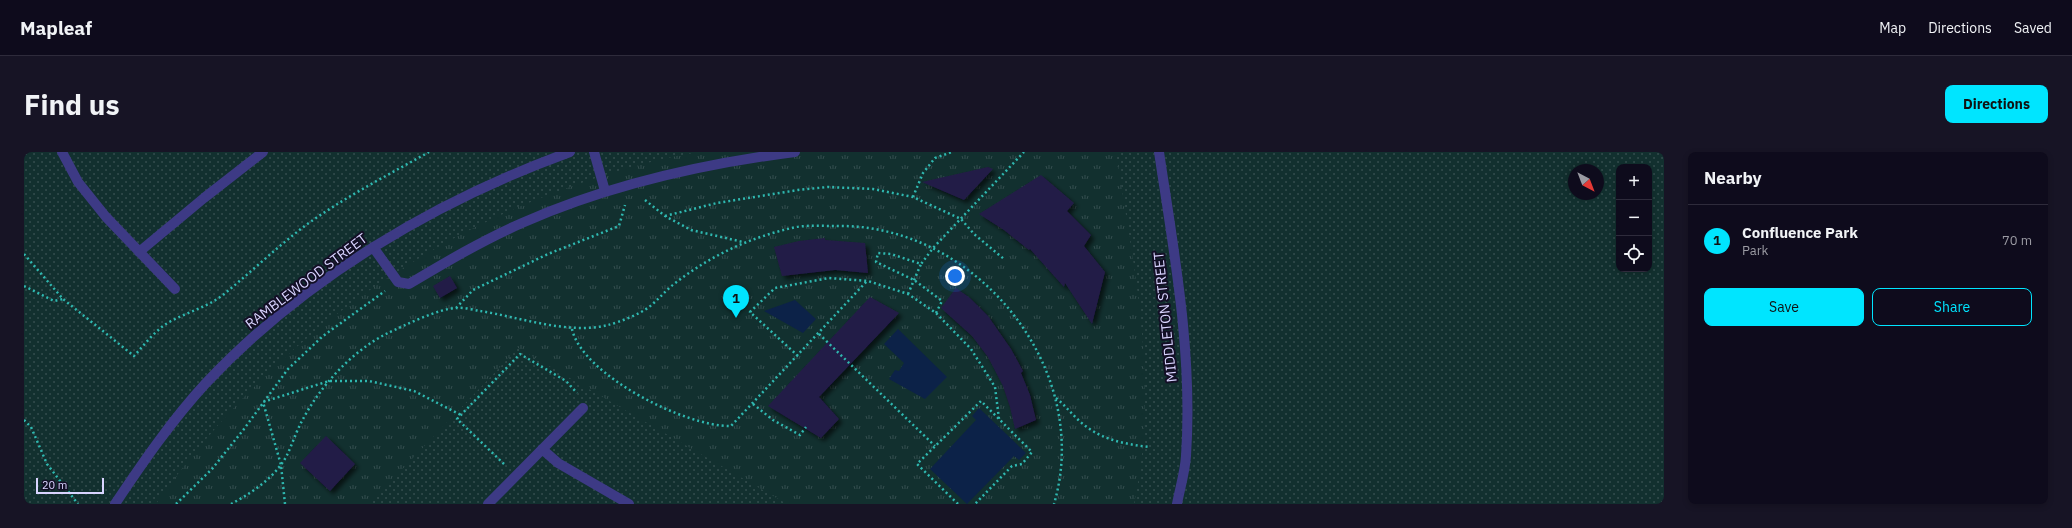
<!DOCTYPE html>
<html lang="en">
<head>
<meta charset="utf-8">
<style>
	:root { --surface:#0e0b1c; --page:#171425; --text:#f1f3f6; --muted:#9b9ba3; --line:#2e2b3b; --accent:#00e5ff }
	body { margin:0; font-family:"IBM Plex Sans",sans-serif; background:var(--page); color:var(--text) }
	.controls { position:absolute; right:12px; top:12px; display:grid; overflow:hidden; border-radius:8px; box-shadow:0 2px 6px #0003 }
	.controls button { width:36px; height:36px; display:grid; place-items:center; padding:0; border:0; border-bottom:1px solid var(--line); background:var(--surface); color:var(--text); font:20px sans-serif }
	.compass { position:absolute; left:1544px; top:12px; width:36px; height:36px; border-radius:50%; background:var(--surface); box-shadow:0 2px 6px #0003; rotate:138deg }
	.scale { position:absolute; left:12px; bottom:10px; width:68px; box-sizing:border-box; padding-left:4px; border:2px solid #d9d4ff; border-top:0; font-size:11px; line-height:14px; white-space:nowrap; color:#d9d4ff; -webkit-text-stroke:3px #130f26; paint-order:stroke }
	.you { position:absolute; left:931px; top:124px; width:14px; height:14px; margin:-10px; border:3px solid #fff; border-radius:50%; background:#1a73e8; box-shadow:0 0 0 6px #1a73e833 }
	.badge { display:grid; place-items:center; width:26px; height:26px; border-radius:50%; background:var(--accent); color:#111; font-size:13px; font-weight:700 }
	.pin { position:absolute; translate:-50% -33px; filter:drop-shadow(0 1px 2px #0008) }
	.pin::after { content:''; position:absolute; top:21px; width:14px; height:12px; background:inherit; clip-path:polygon(0 0,100% 0,50% 100%) }
	.list { margin:0; padding:0; list-style:none }
	h2 { display:flex; justify-content:space-between; align-items:center; height:52px; margin:0; padding:0 16px; font-size:17px }
	h2 small { font-size:13px; font-weight:400; color:var(--muted) }
	.list li { display:grid; grid-template-columns:26px 1fr auto; gap:12px; align-items:center; box-sizing:border-box; height:72px; padding:0 16px; border-top:1px solid var(--line) }
	.list b { display:block; font-size:15px; white-space:nowrap }
	.list p { margin:0; font-size:13px; white-space:nowrap; color:var(--muted) }
	.list em { font-size:13px; font-style:normal; color:var(--muted) }
	.actions { display:flex; gap:8px; padding:12px 16px }
	.actions a { flex:1; padding:9px 0; border:1px solid var(--accent); border-radius:8px; text-align:center; font-size:14px; color:var(--accent) }
	.actions .main { background:var(--accent); color:#111 }
	.icon { flex:none; width:22px; height:22px; fill:none; stroke:currentColor; stroke-width:2; stroke-linecap:round; stroke-linejoin:round }
	.map { position:relative; flex:none; width:1640px; height:352px; overflow:hidden; border-radius:8px }
	header { display:flex; align-items:center; gap:24px; box-sizing:border-box; height:56px; padding:0 20px; background:var(--surface); border-bottom:1px solid var(--line) }
	header strong { font-size:19px }
	nav { display:flex; gap:22px; margin-inline-start:auto; font-size:14px }
	.intro { display:flex; align-items:center; justify-content:space-between; box-sizing:border-box; height:96px; padding:0 24px }
	h1 { margin:0; font-size:28px }
	.button { padding:10px 18px; border-radius:8px; background:var(--accent); color:#111; font-size:14px; font-weight:700 }
	main { display:flex; gap:24px; padding:0 24px }
	aside { flex:1; background:var(--surface); border-radius:8px; box-shadow:0 2px 6px #0003 }
	.map>svg:first-child { display:block }
	.grass { fill:url(#grass-dots); fill-rule:evenodd }
	.park { fill:url(#park-tufts) }
	.water { fill:#0c2248 }
	.building { fill:#241b47; filter:url(#shadow) }
	.lines { fill:none; stroke-linecap:round; stroke-linejoin:round }
	.path { stroke:#2fb8b0; stroke-width:2.5; stroke-dasharray:2 3; stroke-linecap:butt }
	.minor { stroke:#3d3a85; stroke-width:10 }
	.labels { text-anchor:middle; stroke-width:4; stroke-linejoin:round; paint-order:stroke }
	.street-label { font-size:14px; fill:#d9d4ff; stroke:#130f26 }
</style>
</head>
<body>
<header>
<strong>Mapleaf</strong>
<nav><a>Map</a><a>Directions</a><a>Saved</a></nav>
</header>
<div class="intro"><h1>Find us</h1><a class="button">Directions</a></div>
<main>
<div class="map">
<svg width="1640" height="352" viewBox="0 0 1640 352">
	<defs>
		<pattern id="grass-dots" width="8" height="8" patternUnits="userSpaceOnUse"><rect width="8" height="8" fill="#12302f"/><path d="M2 2h.1M6 6h.1" fill="none" stroke="#344d4e" stroke-width="1.8" stroke-linecap="round"/></pattern>
		<pattern id="park-tufts" width="24" height="20" patternUnits="userSpaceOnUse"><rect width="24" height="20" fill="#12302f"/><path d="M3 7l-1-3M5 7V3M7 7l1-3M15 17l-1-3M17 17v-4M19 17l1-3" fill="none" stroke="#344d4e"/></pattern>
		<filter id="shadow"><feDropShadow dx="3.5" dy="3.5" stdDeviation="2" flood-color="#0009"/></filter>
	</defs>
	<rect width="100%" height="100%" fill="#130f26"/>
	<!-- grass -->
	<path class="grass" d="M0,0H1640V352H0ZM1595,15H1625V117H1595ZM1550,18H1574V42H1550Z"/>
	<!-- park -->
	<path class="park" d="M675,0H1092C1110,119 1136,232 1110,352H763L494,196L345,352H132C226,217 356,112 509,49C562,28 618,9 675,0Z"/>
	<!-- water -->
	<path class="water" d="M771,148L792,167L779,181L740,159Z
		M874,177L923,225L901,247L865,227L871,218L875,219L880,211L860,192Z
		M955,256L1002,301L995,308L990,304L943,352L906,317L952,268L948,264Z"/>
	<!-- building -->
	<path class="building" d="M964,15L969,17L940,48L898,30Z
		M1017,23L1050,51L1043,59L1067,83L1060,94L1081,120L1068,172L1041,131L1040,135L1006,97L1005,98L980,78L955,62Z
		M801,86V88L841,91L844,121L811,118L758,124L750,95L775,89Z
		M426,124L433,136L416,146L409,134Z
		M932,136L946,146L964,164L987,197L999,219L997,221L1006,243L1012,268L991,277L986,255L979,234L964,205L948,184L917,156Z
		M846,145L875,161L795,245L815,267L797,286L744,254Z
		M302,284L331,312L306,339L276,311Z"/>
	<g class="lines">
		<!-- path -->
		<path class="path" d="M889,45L899,21L911,6L928,0
			M621,48L641,64L667,78L719,90
			M641,64L693,51L774,38L804,35L849,37L889,45L937,67L950,82L980,107
			M0,102L39,147L110,204C121,192 132,177 147,169C164,160 183,155 199,143C227,120 253,95 282,73C321,45 364,23 405,0
			M0,134L30,149L39,147
			M884,142L897,112
			M432,156L449,138L524,102L595,74L601,53
			M912,161L918,149L890,128L852,110L854,101L867,102L897,112L909,96L1000,0
			M548,177C558,223 662,275 707,274L843,129
			M795,182L911,294
			M774,204L726,160L751,136L805,126L844,129L884,142L912,161L947,197L971,235L975,267
			M1032,246C1042,254 1049,264 1059,272C1078,288 1101,292 1125,295
			M729,252L749,268L776,283L782,275
			M0,268L7,275L23,312L54,352
			M480,312L433,267L496,202L542,229L553,241
			M152,352L188,317L220,277L264,217L299,184L361,139
			M207,352C224,343 244,330 256,314C266,302 270,283 278,269C296,234 329,198 364,181C381,173 416,156 433,156C440,155 449,158 456,159C495,165 545,183 584,173C596,170 616,162 625,155C634,148 641,139 650,132C687,103 727,85 772,75C785,73 799,74 812,74C951,71 1070,216 1030,352
			M261,352L257,313L239,250L305,229H345L390,239L437,263
			M934,352L893,312L957,249L1008,300L998,312L988,314L951,352"/>
		<!-- minor -->
		<path class="minor" d="M38,0L54,30L82,65L151,137
			M570,0L581,39
			M1135,0C1150,100 1169,202 1162,304C1161,320 1156,336 1153,352
			M349,95L374,130L385,132C422,110 459,88 498,71C584,33 677,12 771,0
			M115,100L180,46L239,0
			M518,297L534,311L605,352
			M91,352C119,310 148,268 182,231C281,126 411,49 546,0
			M464,352L559,256"/>
	</g>
	<g class="labels">
		<!-- street labels -->
		<g class="street-label">
			<text transform="translate(282 129) rotate(-37)" y="5">RAMBLEWOOD STREET</text>
			<text transform="translate(1141 165) rotate(-96)" y="5">MIDDLETON STREET</text>
		</g>
	</g>
</svg>
<div class="controls">
<button>+</button>
<button>−</button>
<button><svg class="icon" aria-label="locate" viewBox="0 0 24 24"><circle cx="12" cy="12" r="6"/><path d="M12 2v4M12 18v4M2 12h4M18 12h4"/></svg></button>
</div>
<svg class="compass" viewBox="-18 -18 36 36"><path d="M0-13l5 13h-10z" fill="#e53935"/><path d="M0 13l5-13h-10z" fill="#9b9ba3"/></svg>
<div class="scale">20 m</div>
<div class="you"></div>
<div class="pin badge" style="left:712px;top:166px">1</div>
</div>
<aside>
<h2>Nearby<small></small></h2>
<ul class="list">
<li><span class="badge">1</span><div><b>Confluence Park</b><p>Park</p></div><em>70 m</em></li>
</ul>
<div class="actions"><a class="main">Save</a><a>Share</a></div>
</aside>
</main>
</body>
</html>
